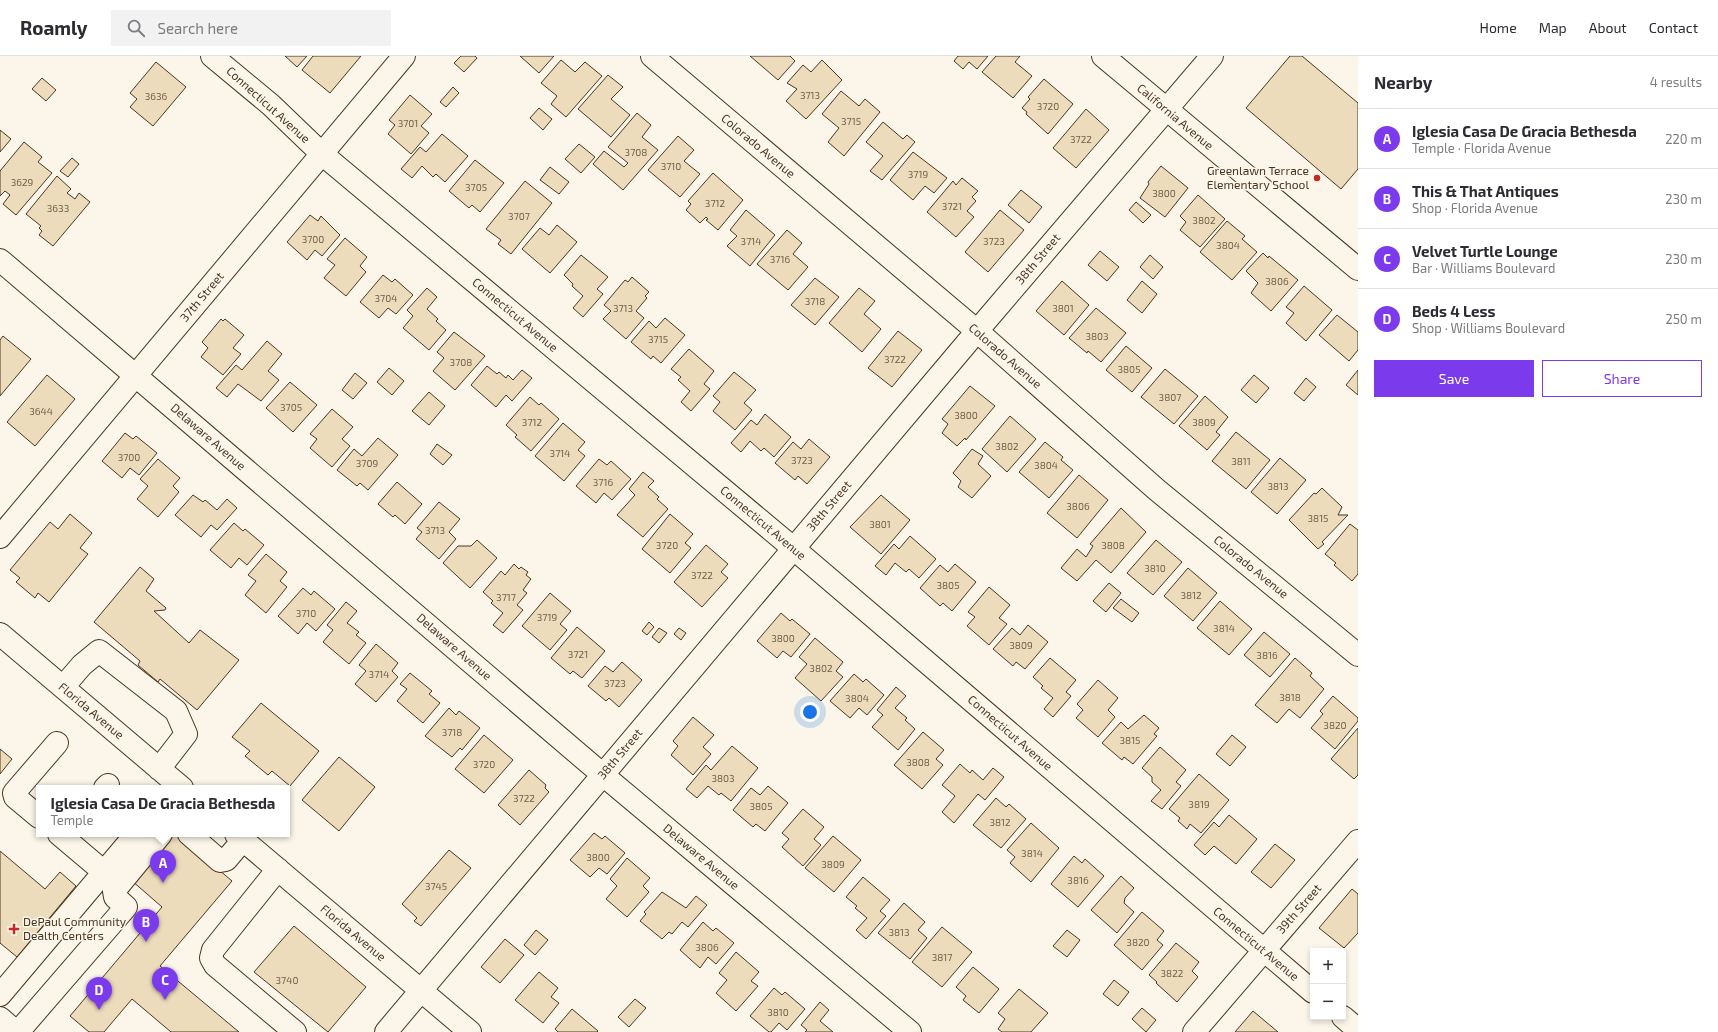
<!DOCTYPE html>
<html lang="en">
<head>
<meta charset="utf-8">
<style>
	:root { --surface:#fff; --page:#f2f2f3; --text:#2b2b33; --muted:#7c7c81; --line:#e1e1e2; --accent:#7c3aed }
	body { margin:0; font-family:"Exo 2",sans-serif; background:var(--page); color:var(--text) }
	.controls { position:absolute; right:12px; bottom:12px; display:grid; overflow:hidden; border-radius:0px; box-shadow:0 2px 6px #0003 }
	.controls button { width:36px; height:36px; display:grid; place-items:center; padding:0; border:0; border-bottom:1px solid var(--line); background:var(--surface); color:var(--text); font:20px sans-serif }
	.you { position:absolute; left:810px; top:656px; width:14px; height:14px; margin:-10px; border:3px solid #fff; border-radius:50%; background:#1a73e8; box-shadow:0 0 0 6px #1a73e833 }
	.badge { display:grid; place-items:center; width:26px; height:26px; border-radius:50%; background:var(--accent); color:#fff; font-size:13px; font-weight:700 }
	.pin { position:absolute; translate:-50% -33px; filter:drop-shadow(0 1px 2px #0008) }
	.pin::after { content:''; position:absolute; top:21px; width:14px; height:12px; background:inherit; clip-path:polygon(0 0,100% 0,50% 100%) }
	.popup { position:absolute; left:36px; top:729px; width:254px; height:52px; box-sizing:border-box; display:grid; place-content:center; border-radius:0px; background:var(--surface); filter:drop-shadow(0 1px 3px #0005); font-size:13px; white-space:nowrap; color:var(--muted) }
	.popup b { font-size:15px; color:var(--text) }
	.popup::after { content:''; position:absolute; left:50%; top:100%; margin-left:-8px; border:8px solid transparent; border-top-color:var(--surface) }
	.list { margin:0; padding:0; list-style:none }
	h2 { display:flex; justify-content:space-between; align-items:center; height:52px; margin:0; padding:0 16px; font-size:17px }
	h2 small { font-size:13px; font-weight:400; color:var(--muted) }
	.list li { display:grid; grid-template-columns:26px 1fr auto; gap:12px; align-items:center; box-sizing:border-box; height:60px; padding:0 16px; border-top:1px solid var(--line) }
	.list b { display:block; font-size:15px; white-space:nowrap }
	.list p { margin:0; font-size:13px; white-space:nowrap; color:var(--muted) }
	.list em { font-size:13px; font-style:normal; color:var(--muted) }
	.actions { display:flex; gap:8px; padding:12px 16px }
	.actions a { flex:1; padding:9px 0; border:1px solid var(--accent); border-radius:0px; text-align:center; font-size:14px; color:var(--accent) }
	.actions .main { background:var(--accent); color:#fff }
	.icon { flex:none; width:22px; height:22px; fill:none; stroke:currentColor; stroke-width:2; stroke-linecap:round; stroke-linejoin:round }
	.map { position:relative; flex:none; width:1358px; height:976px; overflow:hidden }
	header { display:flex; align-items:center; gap:24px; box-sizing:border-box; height:56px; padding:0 20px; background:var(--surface); border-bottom:1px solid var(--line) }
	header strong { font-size:19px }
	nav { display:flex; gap:22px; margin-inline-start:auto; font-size:14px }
	.search { width:280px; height:36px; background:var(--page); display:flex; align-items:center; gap:10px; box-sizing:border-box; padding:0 14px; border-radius:0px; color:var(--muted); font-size:15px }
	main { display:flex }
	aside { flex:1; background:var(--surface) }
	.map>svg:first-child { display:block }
	.building { fill:#ecdcbc; stroke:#4a3520 }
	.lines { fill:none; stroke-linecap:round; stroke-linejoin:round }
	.minor-casing { stroke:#4a3520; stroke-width:24 }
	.major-casing { stroke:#4a3520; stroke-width:24 }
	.minor { stroke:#fbf6e9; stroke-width:22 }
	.major { stroke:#fbf6e9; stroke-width:22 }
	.poi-dot { fill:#c62828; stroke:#fbf6e9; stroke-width:1.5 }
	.labels { text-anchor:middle; stroke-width:3; stroke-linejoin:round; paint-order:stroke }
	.number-label { font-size:10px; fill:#725f47 }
	.street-label { font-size:12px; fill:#4a3520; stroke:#fbf6e9 }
	.poi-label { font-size:12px; fill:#4a3520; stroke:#fbf6e9; text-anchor:end }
</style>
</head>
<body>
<header>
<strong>Roamly</strong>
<div class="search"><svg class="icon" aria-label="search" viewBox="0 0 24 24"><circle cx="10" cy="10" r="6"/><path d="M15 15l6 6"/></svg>Search here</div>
<nav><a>Home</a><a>Map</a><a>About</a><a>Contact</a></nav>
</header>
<main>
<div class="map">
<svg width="1358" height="976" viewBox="0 0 1358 976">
	<rect width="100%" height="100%" fill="#fbf6e9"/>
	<!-- building -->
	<path class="building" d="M285,0H307L297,11Z
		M313,0H361L330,37L302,14Z
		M461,0H475L477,2L464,16L454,7Z
		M520,0H554L539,17Z
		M750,0H790L795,5L778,24Z
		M958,0H988L977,13L969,6L963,13L954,5Z
		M996,0H1020L1015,6L1032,20L1013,42L982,16Z
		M1290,0H1302L1358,47V113L1341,133L1246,52Z
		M561,4L575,16L585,6L602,20L566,61L551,48L557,40L541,27Z
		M822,4L842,24L806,63L786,45L797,33L787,27L803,9L811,16Z
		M156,6L186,31L153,70L130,51L137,43L130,37Z
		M608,19L623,31L611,43L630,59L611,81L578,53Z
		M42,22L56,34L46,45L32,33Z
		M1044,23L1073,48L1048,78L1026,58L1027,56L1022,52L1030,43L1028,41Z
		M453,31L459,37L446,51L440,46Z
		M841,35L859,50L865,43L880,56L844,100L828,86L839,72L822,58Z
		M410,39L432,58L421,70L429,77L411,98L388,78L395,69L389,64Z
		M539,52L552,63L543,74L530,62Z
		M1086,53L1109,74L1076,112L1053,92Z
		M637,57L651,69L642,81L658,94L623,134L593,108L604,95L624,111L628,107L608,91Z
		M883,66L903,83L907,79L915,86L882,124L870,115L883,100L866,86Z
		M0,74L11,83L0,96Z
		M442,78L468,100L445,126L436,118L433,121L422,110L412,122L401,113L420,91L426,96Z
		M678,80L694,94L684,105L700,118L680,141L648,114Z
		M24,86L42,101L38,106L52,117L16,159L3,148L10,139L5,135L0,140V115Z
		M579,88L595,101L581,117L565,103Z
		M913,96L947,122L934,137L925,130L913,144L890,124Z
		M72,102L79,108L68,121L60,115Z
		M475,104L504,127L480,156L472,149L469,152L449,135Z
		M1161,110L1188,132L1165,161L1140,142L1149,128L1148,126Z
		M550,111L569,126L559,138L540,124Z
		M713,117L743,144L718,174L706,164L708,163L706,161L700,167L686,154L691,148L688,145Z
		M57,120L71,133L67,137L75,143L79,137L90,146L53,190L39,179L42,175L39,172L41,170L26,158Z
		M962,122L978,135L972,141L976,145L967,155L974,161L956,181L927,156L953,125L956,129Z
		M525,125L552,147L511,198L498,188L501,184L486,173Z
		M1021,134L1042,151L1029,167L1008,149Z
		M1198,139L1225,163L1200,191L1180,174L1186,166L1180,160Z
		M1136,146L1151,159L1143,167L1129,154Z
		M746,154L775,179L750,210L727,190L737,180L730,174Z
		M1000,154L1024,174L988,216L965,196Z
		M310,159L318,165L321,160L340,179L322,200L315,194L307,204L287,186Z
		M1227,165L1245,180L1242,183L1257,196L1232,224L1200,196Z
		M557,169L577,186L550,217L522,193L540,172L549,179Z
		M787,174L802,187L793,198L808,211L788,234L757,208Z
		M345,182L367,201L360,210L366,216L346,240L324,222L335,209L327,203Z
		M1100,195L1119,211L1107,225L1088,209Z
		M1263,197L1268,202L1269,200L1298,224L1271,255L1251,237L1258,227L1246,215Z
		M581,199L608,221L597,233L603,238L583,261L573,252L583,240L572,230L573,228L564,219Z
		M1150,199L1163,211L1153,223L1140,211Z
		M383,219L392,226L395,223L413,239L396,258L388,252L379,262L360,246Z
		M632,221L649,236L645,240L647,242L636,255L644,262L626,283L603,263L611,255L604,249L625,224L628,226Z
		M815,222L839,241L815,269L791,249Z
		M1062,225L1089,249L1064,279L1036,255Z
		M1142,225L1157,238L1142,257L1127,244Z
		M1304,230L1332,254L1306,285L1286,267L1294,257L1286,251Z
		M427,232L437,241L427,253L438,263L436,265L446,274L429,294L403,272L413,260L407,254Z
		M859,232L875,245L864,258L881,273L862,296L829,267Z
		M1096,252L1126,277L1101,306L1088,295L1087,297L1069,282Z
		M1337,259L1358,276V294L1349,305L1319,279Z
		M665,262L685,279L661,307L653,300L651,303L631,286L649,265L656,272Z
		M221,263L223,265L225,263L244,279L233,292L241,298L223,319L201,301L208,292L202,286Z
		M898,275L922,294L892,331L868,312Z
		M454,276L485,300L455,334L433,315L444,302L437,296Z
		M3,280L31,303L0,340V284Z
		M267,285L282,298L268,315L279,324L261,345L238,328L227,341L216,332L236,309L242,314Z
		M1126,290L1152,312L1132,336L1106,314Z
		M689,293L714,315L704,328L710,333L691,355L681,346L690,335L678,324L681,321L671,313Z
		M487,310L497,318L499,316L506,322L508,319L513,324L522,314L532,322L512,345L506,339L496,351L471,329Z
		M389,312L404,325L392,339L377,326Z
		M1165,313L1198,340L1174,368L1141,341Z
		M1358,314V339L1346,329Z
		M734,316L756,334L744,347L752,354L735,374L713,355L720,346L713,340Z
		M355,317L367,327L353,343L342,334Z
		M47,319L75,343L35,390L7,366Z
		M1254,319L1269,332L1256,347L1241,334Z
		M1306,322L1316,331L1304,345L1294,337Z
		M290,326L317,349L293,376L266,352Z
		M970,330L995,350L966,384L965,382L957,390L942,377L948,368L942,363Z
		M429,336L445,350L429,369L412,355Z
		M1205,340L1228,361L1216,376L1220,379L1207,394L1179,370Z
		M530,341L539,349L541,347L559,363L531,395L515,381L517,379L506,369Z
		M332,353L353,371L342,383L350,390L332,411L310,392L317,383L310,378Z
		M765,358L791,381L774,401L764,392L761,395L750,385L741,396L731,387L751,364L757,369Z
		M1010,360L1036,383L1007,416L982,393Z
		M563,367L585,386L578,394L585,400L564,425L535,400Z
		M1236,376L1270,404L1246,433L1212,405Z
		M125,377L133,383L136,380L157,397L139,419L130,412L122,422L102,405Z
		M378,382L398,399L368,434L360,427L357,430L337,414L354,393L362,400Z
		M809,383L830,401L807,428L798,420L795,424L775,407L793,386L801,393Z
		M1045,386L1063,401L1061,404L1073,414L1049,442L1019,416Z
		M437,388L452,399L443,409L430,398Z
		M972,393L983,400L978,408L991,420L972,442L958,431L961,425L953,417Z
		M1280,402L1306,424L1277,458L1251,436Z
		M158,403L180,422L173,430L179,436L158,461L137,443L148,430L140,423Z
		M599,403L607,409L611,405L631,423L612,444L604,437L596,447L576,430Z
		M643,416L654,425L648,431L659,441L657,443L668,453L643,481L617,459L635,439L629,433Z
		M1079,419L1108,444L1077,482L1047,457Z
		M397,426L422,448L405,468L395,459L393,461L378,448Z
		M1322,432L1342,451L1338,459H1348L1322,486L1324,488L1318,493L1289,464L1314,437L1316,438Z
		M193,439L203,446L205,444L217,454L227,443L237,452L217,474L211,469L201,481L175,459Z
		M881,439L910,464L881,498L850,471Z
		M439,446L460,463L449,476L456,483L439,503L416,483L422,476L417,472Z
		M1121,452L1146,476L1111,517L1096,504L1077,525L1061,512L1077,493L1086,501L1093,490L1090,488Z
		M70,458L92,477L80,492L88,498L49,546L38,537L35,542L16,526L20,522L10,514L50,466L58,473Z
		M670,458L693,478L685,487L691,492L670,517L642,493Z
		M234,467L243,475L245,473L264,489L247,509L239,502L231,512L210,494Z
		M1350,468L1358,474V518L1352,525L1334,509L1336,507L1325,498Z
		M910,480L936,503L919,522L909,513L906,516L895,507L886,519L875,510L894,488L899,493Z
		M477,484L497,502L470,532L443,507L458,490H471Z
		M1156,484L1182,506L1153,539L1127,517Z
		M706,489L728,508L721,516L728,522L702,551L674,526Z
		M266,498L287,516L280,525L287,531L266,557L245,539L256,525L248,519Z
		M514,508L519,513L521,511L528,516L526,519L531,523L523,534L527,537L517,549L523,554L503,577L493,569L503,557L491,547L493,545L483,536L501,515L505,519Z
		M955,508L976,526L952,555L943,547L940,550L920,532L940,509L948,516Z
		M140,511L154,523L146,535L166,552L165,554L154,555L189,587L200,574L239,604L197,654L160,623L158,626L138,609L140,605L94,566Z
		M1188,512L1217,537L1193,565L1164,540Z
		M1109,527L1121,537L1106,556L1093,545Z
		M989,531L1010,549L999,562L1007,568L989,589L967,570L975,561L968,556Z
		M303,532L311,539L314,535L335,553L316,575L307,567L298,578L278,560Z
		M550,537L571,555L560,568L567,574L550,594L522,570Z
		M1121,543L1139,557L1132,566L1113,552Z
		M1220,545L1252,573L1229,599L1197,572Z
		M346,546L357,555L347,567L359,576L356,579L366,587L349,608L323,586L333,574L327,569Z
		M781,557L790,565L792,563L810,578L791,601L783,595L777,602L757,585Z
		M649,566L654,571L647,579L642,575Z
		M1028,569L1048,586L1025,613L1016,606L1013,610L993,593L1012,572L1020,579Z
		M577,571L605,595L582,622L573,615L570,618L551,602Z
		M659,572L667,577L659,587L652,581Z
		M679,572L686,577L681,584L674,578Z
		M1264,576L1290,598L1270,621L1244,599Z
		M815,582L843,606L836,615L843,621L821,645L795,622L807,608L799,601Z
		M376,588L398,607L392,615L398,621L376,646L355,628L366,615L359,609Z
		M1050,602L1076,624L1066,636L1071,640L1053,661L1044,653L1053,642L1041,632L1043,630L1033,621Z
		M1295,602L1312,617L1310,620L1324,633L1300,662L1289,653L1277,667L1255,649Z
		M622,606L642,624L619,651L609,642L606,645L588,630L605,610L613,616Z
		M410,617L432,635L429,638L440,647L423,667L397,645L407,633L400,628Z
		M854,618L863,626L866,623L884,639L867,659L859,652L850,662L830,645Z
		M1098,624L1118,642L1108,654L1115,661L1098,681L1076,662L1083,654L1077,648Z
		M896,631L906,640L895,652L907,662L905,664L915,673L898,694L872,671L883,659L877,654Z
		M1333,640L1358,662V665L1335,693L1311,672L1323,658L1320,655Z
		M261,647L319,695L290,730L272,715L268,719L245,700L250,695L232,681Z
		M449,652L456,659L459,655L480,672L462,694L460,692L452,701L425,680Z
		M1144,659L1159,672L1154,678L1157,680L1133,708L1124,701L1122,704L1102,687L1121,666L1128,673Z
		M693,661L714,679L703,691L711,698L693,719L671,699L678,690L673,685Z
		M1358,672V719L1354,723L1331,703Z
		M923,676L944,694L936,703L943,709L922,733L894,709Z
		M484,679L513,704L484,737L455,713Z
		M1232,679L1246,691L1230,710L1216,698Z
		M732,690L758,712L731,745L721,737L719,739L708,730L697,742L686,733L706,709L711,714Z
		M1160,691L1186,714L1176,726L1181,730L1162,753L1151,745L1161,734L1152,726V721L1142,712Z
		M0,693L12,703L0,718Z
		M339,701L375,731L339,775L302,744Z
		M960,708L970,717L972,714L983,724L993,712L1004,721L985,744L978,738L954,767L942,756L955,740L942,729Z
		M529,714L546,729L545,732L549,736L520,769L498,749Z
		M1199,718L1229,744L1201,777L1190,768L1187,773L1178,765L1180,762L1169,753Z
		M768,730L788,747L765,775L756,768L753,771L733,754L751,732L760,739Z
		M996,742L1006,751L1009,748L1026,763L1001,792L973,769Z
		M803,753L824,771L814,783L821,789L803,810L782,791L789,783L782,777Z
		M1229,759L1257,783L1236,808L1214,790L1205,799L1194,789L1214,766L1219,771Z
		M1031,767L1059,792L1031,826L1010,807L1015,801L1007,794Z
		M594,777L602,783L605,780L625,797L607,818L599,812L590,821L570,804Z
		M170,778H177L232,825L160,910L239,976H171L132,943L104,976H89L70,960L162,851L131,824Z
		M833,780L861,804L834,836L805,812Z
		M1275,788L1295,804L1271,832L1251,816Z
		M449,794L471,812L421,870L414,865L417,862L402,848Z
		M0,795L45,833L60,816L76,830L17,901L0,887Z
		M1074,800L1082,807L1085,803L1104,820L1078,851L1051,828Z
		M627,802L650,822L643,830L649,836L627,861L606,843L617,830L610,823Z
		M1121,820L1134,832L1125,842L1124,847L1134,856L1117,877L1091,854Z
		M863,821L890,844L880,855L886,860L866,883L856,874L867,862L855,852L857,850L846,841Z
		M1352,833L1358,838V877L1344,892L1319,872Z
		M662,836L686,852L696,840L707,849L688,871L682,866L672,878L669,876L662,883L640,865L646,858L644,856Z
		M904,847L925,866L918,874L927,882L910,903L878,877Z
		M1142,856L1164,875L1157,884L1163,889L1142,914L1114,889Z
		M703,866L713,875L716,872L734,887L716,908L708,901L700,912L680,894Z
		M294,870L366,931L328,976L254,916Z
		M942,871L972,896L942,931L912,906Z
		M536,874L548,884L535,899L524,889Z
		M1067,874L1080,884L1067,901L1053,890Z
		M505,883L524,899L500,927L481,911Z
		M1176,887L1199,906L1192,915L1198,921L1177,946L1156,927L1157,926L1149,919Z
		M736,896L759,916L751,925L758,930L736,955L716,937L727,924L719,917Z
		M973,911L999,933L979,957L963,944L966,940L956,931Z
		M539,916L558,932L551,941L559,947L543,967L515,944Z
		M1114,924L1129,936L1118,950L1103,938Z
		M774,932L782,939L785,936L805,953L787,974L779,967L771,976H769L750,960Z
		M1019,933L1048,957L1031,976H1002L998,973L1005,963L998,957Z
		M635,943L646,952L629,971L618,961Z
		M820,946L829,954L820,965L833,976H805L807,974L801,969Z
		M1142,952L1156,964L1146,976L1132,963Z
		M572,953L598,975L597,976H558L555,973Z
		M1253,955L1278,976H1235Z"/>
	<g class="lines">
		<!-- minor casing -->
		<g class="minor-casing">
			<path id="minor" d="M212,0L271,49L322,98L793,492L1313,936
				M652,0L977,275L1157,434L1358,599
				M1103,0L1358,213
				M0,204L603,719L910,976
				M0,481L404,0
				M0,578L182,732
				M63,631L82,609L99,595L176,655L186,678L159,713
				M105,732L108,729
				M39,761L15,741L14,737L57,687
				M59,778L104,816
				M189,778L220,805L226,804L243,784
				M236,778L470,976
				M278,813L213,894L211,902L215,909L295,976
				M0,939L136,778
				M1343,961L1358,974
				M18,976L126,851L115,841L114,835L161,778
				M386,976L977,275L1212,0
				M1194,976L1358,785"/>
		</g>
		<!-- major casing -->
		<g class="major-casing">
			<path id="major" d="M0,962L16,976"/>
		</g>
		<!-- minor -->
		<use href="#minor" class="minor"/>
		<!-- major -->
		<use href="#major" class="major"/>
	</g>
	<!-- markers -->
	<g class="poi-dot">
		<circle cx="1317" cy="122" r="4"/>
		<path d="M12 867h4v4h4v4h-4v4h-4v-4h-4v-4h4z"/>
	</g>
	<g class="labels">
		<!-- number labels -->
		<g class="number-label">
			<text x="810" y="43">3713</text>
			<text x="156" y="44">3636</text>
			<text x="1048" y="54">3720</text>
			<text x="851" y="69">3715</text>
			<text x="408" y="71">3701</text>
			<text x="1081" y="87">3722</text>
			<text x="636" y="100">3708</text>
			<text x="671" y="114">3710</text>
			<text x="918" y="122">3719</text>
			<text x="22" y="130">3629</text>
			<text x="476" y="135">3705</text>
			<text x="1164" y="141">3800</text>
			<text x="715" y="151">3712</text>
			<text x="952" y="154">3721</text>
			<text x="58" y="156">3633</text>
			<text x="519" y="164">3707</text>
			<text x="1204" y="168">3802</text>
			<text x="313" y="187">3700</text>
			<text x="751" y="189">3714</text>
			<text x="994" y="189">3723</text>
			<text x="1228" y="193">3804</text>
			<text x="780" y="207">3716</text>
			<text x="1277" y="229">3806</text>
			<text x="386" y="246">3704</text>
			<text x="815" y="249">3718</text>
			<text x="623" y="256">3713</text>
			<text x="1063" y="256">3801</text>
			<text x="1097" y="284">3803</text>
			<text x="658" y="287">3715</text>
			<text x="895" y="307">3722</text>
			<text x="461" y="310">3708</text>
			<text x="1129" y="317">3805</text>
			<text x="1170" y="345">3807</text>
			<text x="291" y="355">3705</text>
			<text x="41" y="359">3644</text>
			<text x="966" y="363">3800</text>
			<text x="532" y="370">3712</text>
			<text x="1204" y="370">3809</text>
			<text x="1007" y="394">3802</text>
			<text x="560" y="401">3714</text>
			<text x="129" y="405">3700</text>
			<text x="802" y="408">3723</text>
			<text x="1241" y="409">3811</text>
			<text x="367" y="411">3709</text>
			<text x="1046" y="413">3804</text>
			<text x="603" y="430">3716</text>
			<text x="1278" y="434">3813</text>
			<text x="1078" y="454">3806</text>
			<text x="1318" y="466">3815</text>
			<text x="880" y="472">3801</text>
			<text x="435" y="478">3713</text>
			<text x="667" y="493">3720</text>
			<text x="1113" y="493">3808</text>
			<text x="1155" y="516">3810</text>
			<text x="702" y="523">3722</text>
			<text x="948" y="533">3805</text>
			<text x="1191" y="543">3812</text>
			<text x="506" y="545">3717</text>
			<text x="306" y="561">3710</text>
			<text x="547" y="565">3719</text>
			<text x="1224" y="576">3814</text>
			<text x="783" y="586">3800</text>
			<text x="1021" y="593">3809</text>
			<text x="578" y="602">3721</text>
			<text x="1267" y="603">3816</text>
			<text x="821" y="616">3802</text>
			<text x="379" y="622">3714</text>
			<text x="615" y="631">3723</text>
			<text x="1290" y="645">3818</text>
			<text x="857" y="646">3804</text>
			<text x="1335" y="673">3820</text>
			<text x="452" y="680">3718</text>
			<text x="1130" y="688">3815</text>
			<text x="918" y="710">3808</text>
			<text x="484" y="712">3720</text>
			<text x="723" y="726">3803</text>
			<text x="524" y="746">3722</text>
			<text x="1199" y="752">3819</text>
			<text x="761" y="754">3805</text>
			<text x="1000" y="770">3812</text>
			<text x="1032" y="801">3814</text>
			<text x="598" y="805">3800</text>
			<text x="833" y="812">3809</text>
			<text x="1078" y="828">3816</text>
			<text x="436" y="834">3745</text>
			<text x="899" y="880">3813</text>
			<text x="1138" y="890">3820</text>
			<text x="707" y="895">3806</text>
			<text x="942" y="905">3817</text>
			<text x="1172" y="921">3822</text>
			<text x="287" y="928">3740</text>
			<text x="778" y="960">3810</text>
		</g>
		<!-- street labels -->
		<g class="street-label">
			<text transform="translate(268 49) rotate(42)" y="4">Connecticut Avenue</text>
			<text transform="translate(1175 61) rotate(40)" y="4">California Avenue</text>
			<text transform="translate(758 90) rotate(40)" y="4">Colorado Avenue</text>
			<text transform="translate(1038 203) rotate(-50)" y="4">38th Street</text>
			<text transform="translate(202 241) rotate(-50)" y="4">37th Street</text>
			<text transform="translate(515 259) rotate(40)" y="4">Connecticut Avenue</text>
			<text transform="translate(1005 300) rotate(41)" y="4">Colorado Avenue</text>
			<text transform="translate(208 381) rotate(41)" y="4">Delaware Avenue</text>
			<text transform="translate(829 450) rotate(-50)" y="4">38th Street</text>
			<text transform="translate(763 467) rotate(40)" y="4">Connecticut Avenue</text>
			<text transform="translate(1251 511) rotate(39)" y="4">Colorado Avenue</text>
			<text transform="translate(454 591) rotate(41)" y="4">Delaware Avenue</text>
			<text transform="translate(91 655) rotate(40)" y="4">Florida Avenue</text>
			<text transform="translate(1010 677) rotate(41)" y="4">Connecticut Avenue</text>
			<text transform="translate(620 698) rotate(-50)" y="4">38th Street</text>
			<text transform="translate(701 801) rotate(40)" y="4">Delaware Avenue</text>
			<text transform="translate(1299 853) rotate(-49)" y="4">39th Street</text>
			<text transform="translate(353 877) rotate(40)" y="4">Florida Avenue</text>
			<text transform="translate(1256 888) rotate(40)" y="4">Connecticut Avenue</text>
		</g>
		<!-- poi labels -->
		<g class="poi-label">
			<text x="1309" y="119">Greenlawn Terrace<tspan x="1309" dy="14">Elementary School</tspan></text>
			<text x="23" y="870" text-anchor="start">DePaul Community<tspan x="23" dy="14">Dealth Centers</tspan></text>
		</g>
	</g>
</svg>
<div class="controls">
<button>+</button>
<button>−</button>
</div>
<div class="you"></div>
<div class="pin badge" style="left:163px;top:827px">A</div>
<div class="popup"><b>Iglesia Casa De Gracia Bethesda</b>Temple</div>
<div class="pin badge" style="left:146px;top:886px">B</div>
<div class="pin badge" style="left:165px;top:944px">C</div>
<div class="pin badge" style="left:99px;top:954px">D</div>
</div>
<aside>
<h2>Nearby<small>4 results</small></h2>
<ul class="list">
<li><span class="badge">A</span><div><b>Iglesia Casa De Gracia Bethesda</b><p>Temple · Florida Avenue</p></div><em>220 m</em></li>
<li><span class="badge">B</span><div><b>This &amp; That Antiques</b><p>Shop · Florida Avenue</p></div><em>230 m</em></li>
<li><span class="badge">C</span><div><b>Velvet Turtle Lounge</b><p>Bar · Williams Boulevard</p></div><em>230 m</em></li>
<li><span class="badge">D</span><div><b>Beds 4 Less</b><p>Shop · Williams Boulevard</p></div><em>250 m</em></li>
</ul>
<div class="actions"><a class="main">Save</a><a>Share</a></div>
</aside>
</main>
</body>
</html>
